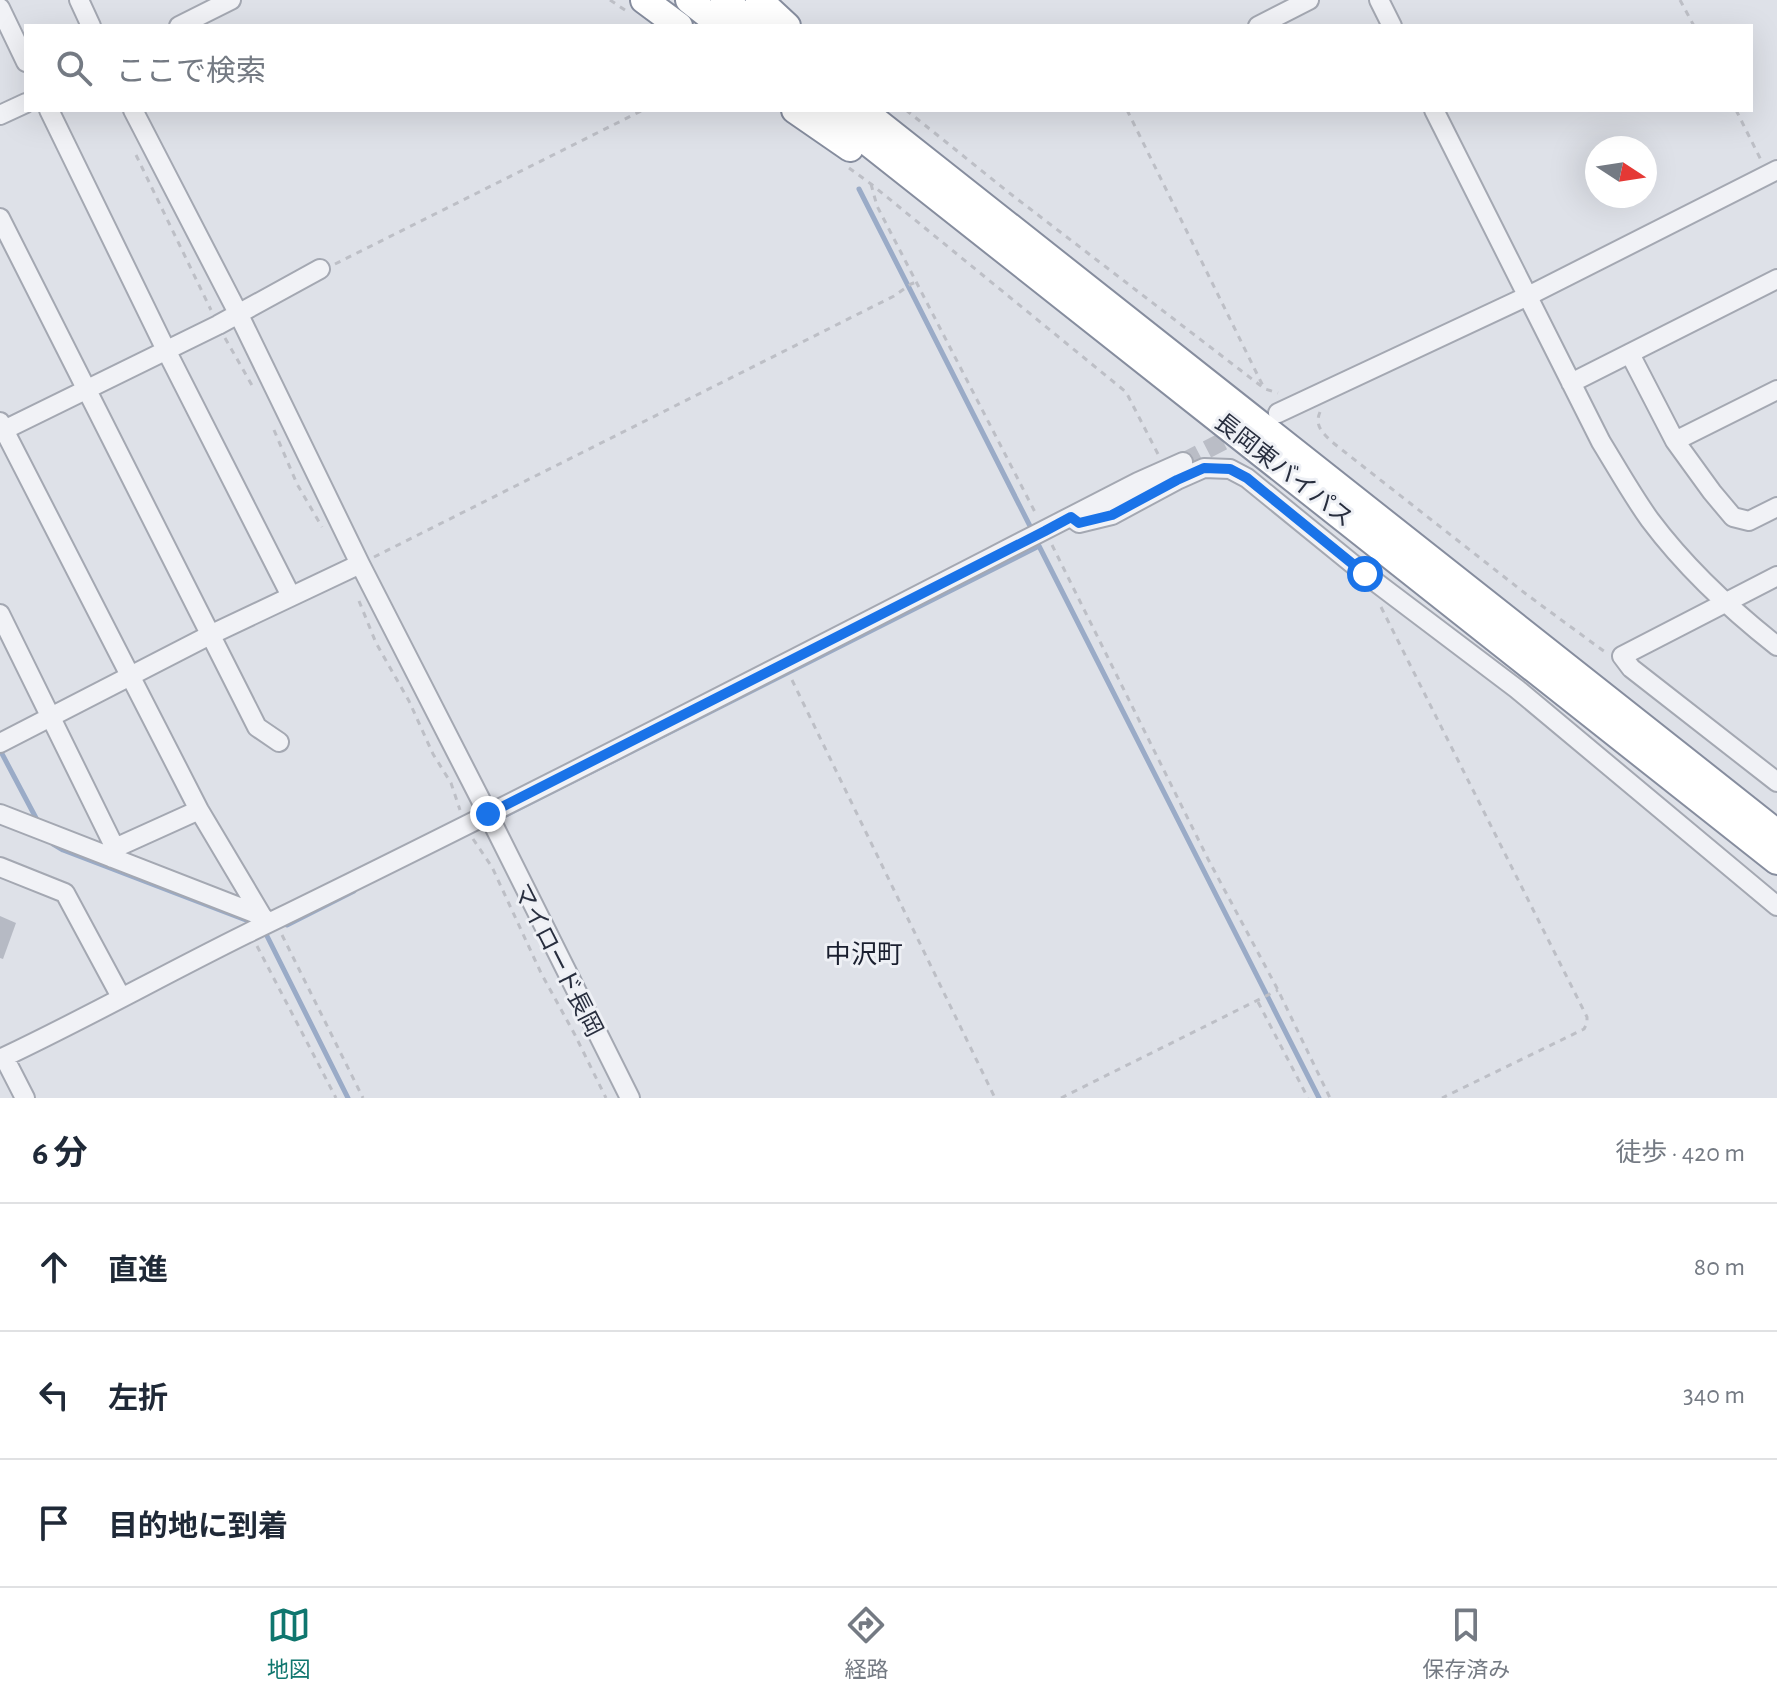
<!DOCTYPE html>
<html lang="ja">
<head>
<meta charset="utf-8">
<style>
	:root { --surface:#fff; --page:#f6f6f7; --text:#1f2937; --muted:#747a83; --line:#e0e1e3; --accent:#0f766e }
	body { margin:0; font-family:"Alegreya Sans","Noto Sans JP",sans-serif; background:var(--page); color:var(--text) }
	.compass { position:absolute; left:1585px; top:136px; width:72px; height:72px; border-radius:50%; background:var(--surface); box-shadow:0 8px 32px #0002; rotate:102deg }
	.stop { position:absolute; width:24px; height:24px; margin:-18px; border:6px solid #1a73e8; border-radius:50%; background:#fff }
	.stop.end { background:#1a73e8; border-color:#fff; box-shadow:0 2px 8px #0008 }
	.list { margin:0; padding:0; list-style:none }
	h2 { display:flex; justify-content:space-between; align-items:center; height:104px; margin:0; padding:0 32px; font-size:34px }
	h2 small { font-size:26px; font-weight:400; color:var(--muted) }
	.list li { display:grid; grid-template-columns:52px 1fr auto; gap:24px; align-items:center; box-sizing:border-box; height:128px; padding:0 32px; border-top:2px solid var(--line) }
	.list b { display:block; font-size:30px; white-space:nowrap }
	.list em { font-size:26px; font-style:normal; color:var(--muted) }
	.icon { flex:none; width:44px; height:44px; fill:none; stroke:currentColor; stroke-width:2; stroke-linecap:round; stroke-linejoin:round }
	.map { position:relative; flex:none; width:1777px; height:1098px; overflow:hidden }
	.search { position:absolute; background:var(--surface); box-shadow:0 8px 32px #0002; left:24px; right:24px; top:24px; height:88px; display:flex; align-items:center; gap:20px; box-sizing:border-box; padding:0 28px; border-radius:0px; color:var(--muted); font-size:30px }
	.sheet { height:488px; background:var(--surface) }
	nav { display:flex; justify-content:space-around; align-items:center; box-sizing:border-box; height:112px; border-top:2px solid var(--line); background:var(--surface); font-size:22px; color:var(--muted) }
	nav a { display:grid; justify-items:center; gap:4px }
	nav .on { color:var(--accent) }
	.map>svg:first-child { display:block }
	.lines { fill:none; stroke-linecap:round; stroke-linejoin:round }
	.stream { stroke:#9aabc7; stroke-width:5 }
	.building { fill:#b6bac4 }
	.minor-tunnel { stroke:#babdc6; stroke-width:18; stroke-dasharray:18 9; stroke-linecap:butt }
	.minor-casing { stroke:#a4a8b2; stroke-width:22 }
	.highway-casing { stroke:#868d9e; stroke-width:30 }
	.path { stroke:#bdbfc6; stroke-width:3; stroke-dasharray:6 6; stroke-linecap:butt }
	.minor { stroke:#f1f2f6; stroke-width:18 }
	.highway { stroke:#fff; stroke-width:26 }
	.route { stroke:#1a73e8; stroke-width:10 }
	.labels { text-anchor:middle; stroke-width:6; stroke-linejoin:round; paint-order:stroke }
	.street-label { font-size:24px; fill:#282e3e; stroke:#eef0f5 }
	.neighbourhood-label { font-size:26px; fill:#1a1f2f; stroke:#eef0f5 }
</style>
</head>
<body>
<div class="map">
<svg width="1777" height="1098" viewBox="0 0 1777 1098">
	<rect width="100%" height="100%" fill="#dee1e8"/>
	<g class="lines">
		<!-- stream -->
		<path class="stream" d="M859,189L1031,528
			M0,750L36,818
			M496,820L1039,546L1319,1098
			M53,844L63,850L251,922
			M287,925L354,891
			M267,936L348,1098"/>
	</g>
	<!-- building -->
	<path class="building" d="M0,916L16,923L3,959L0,958Z"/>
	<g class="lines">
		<!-- minor-tunnel -->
		<path class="minor-tunnel" d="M1183,462L1243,431"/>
		<!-- minor casing -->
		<g class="minor-casing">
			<path id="minor" d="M79,0L91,26
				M1379,0L1392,26
				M0,8L26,62
				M179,26L231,0
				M1258,26L1309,0
				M49,110L166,350L291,596
				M133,110L238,313L360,564L490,818L630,1098
				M1434,110L1601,442C1617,468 1632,495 1650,520C1686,568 1730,609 1777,646
				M0,115L26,103
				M0,218L257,727L279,742
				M1630,354L1675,441L1712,492L1733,517L1749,521L1777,507
				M1571,383L1777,279
				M1278,413L1528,296L1777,170
				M0,422L199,810L262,916
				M0,432L218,325L320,269
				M1675,441L1777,390
				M1071,517L1079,523L1112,515L1177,480L1204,468L1230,469L1247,478L1365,574L1517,689L1777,906
				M1777,576L1622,656L1631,668L1777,782
				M0,614L115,848L112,858
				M0,743L210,635L360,564
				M0,814L262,916L265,919
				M115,848L199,810
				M0,867L65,893L121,997
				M4,1057L25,1098
				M0,1059C83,1020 163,975 246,934C546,788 842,634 1138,482L1183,462"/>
		</g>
		<!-- highway casing -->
		<g class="highway-casing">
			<path id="highway" d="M644,0L679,26
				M689,0L722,26
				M724,0L756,26
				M759,0L787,26
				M795,110L850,148
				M827,110L1777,861
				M862,110L1777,833"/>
		</g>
		<!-- path -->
		<path class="path" d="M610,0L625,10
			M1680,0L1694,26
			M906,110L1012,195L1265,389L1278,393
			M1127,110L1263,386
			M1736,110L1761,160
			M136,155L211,310
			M849,168L871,184L1126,392L1159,456
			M871,184L877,206L1037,516
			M335,264L643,110
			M225,338L253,387
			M1320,412C1314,426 1323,433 1332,442L1526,594L1605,652
			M274,430L297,484L322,527
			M1052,545L1208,859L1278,990L1330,1098
			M374,557L894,296L911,284L916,282
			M359,601L376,643L409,701L433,754L451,783L460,810
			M1381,607L1587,1017V1023L1584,1029L1442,1098
			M792,680L995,1098
			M473,839L492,867L541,973L575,1035L606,1098
			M282,935L363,1098
			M257,946L336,1098
			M1258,1002L1308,1098
			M1061,1098L1278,990"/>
		<!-- minor -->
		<use href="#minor" class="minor"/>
		<!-- highway -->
		<use href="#highway" class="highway"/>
	</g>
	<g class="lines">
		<!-- route -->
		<path class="route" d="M488,814L1045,531L1071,517L1079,523L1112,515L1177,480L1204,468L1230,469L1247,478L1365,574"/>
	</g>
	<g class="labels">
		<!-- street labels -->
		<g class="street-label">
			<text transform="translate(1284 470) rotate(38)" y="8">長岡東バイパス</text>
			<text transform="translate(558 960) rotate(63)" y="8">マイロード長岡</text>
		</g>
		<!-- neighbourhood labels -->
		<g class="neighbourhood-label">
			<text x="864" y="963">中沢町</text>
		</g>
	</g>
</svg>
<svg class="compass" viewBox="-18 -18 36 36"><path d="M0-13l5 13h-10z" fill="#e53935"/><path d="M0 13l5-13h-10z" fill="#747a83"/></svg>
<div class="stop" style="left:1365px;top:574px"></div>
<div class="stop end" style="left:488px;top:814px"></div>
<div class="search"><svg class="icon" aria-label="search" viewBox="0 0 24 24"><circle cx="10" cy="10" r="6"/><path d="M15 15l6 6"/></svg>ここで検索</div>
</div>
<section class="sheet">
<h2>6 分<small>徒歩 · 420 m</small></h2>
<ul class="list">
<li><svg class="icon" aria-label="ahead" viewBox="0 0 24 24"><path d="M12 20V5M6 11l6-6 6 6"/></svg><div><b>直進</b></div><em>80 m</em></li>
<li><svg class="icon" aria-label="left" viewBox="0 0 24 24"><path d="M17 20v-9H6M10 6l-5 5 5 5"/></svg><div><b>左折</b></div><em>340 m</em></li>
<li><svg class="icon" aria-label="arrive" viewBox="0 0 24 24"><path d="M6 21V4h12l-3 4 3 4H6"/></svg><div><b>目的地に到着</b></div></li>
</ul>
</section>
<nav>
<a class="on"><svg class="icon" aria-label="map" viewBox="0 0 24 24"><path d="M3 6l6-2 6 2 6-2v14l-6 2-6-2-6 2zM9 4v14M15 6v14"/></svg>地図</a>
<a><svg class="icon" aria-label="directions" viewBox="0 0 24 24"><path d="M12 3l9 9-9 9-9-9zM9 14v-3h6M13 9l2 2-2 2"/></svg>経路</a>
<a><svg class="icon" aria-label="saved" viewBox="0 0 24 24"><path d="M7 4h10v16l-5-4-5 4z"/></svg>保存済み</a>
</nav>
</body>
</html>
